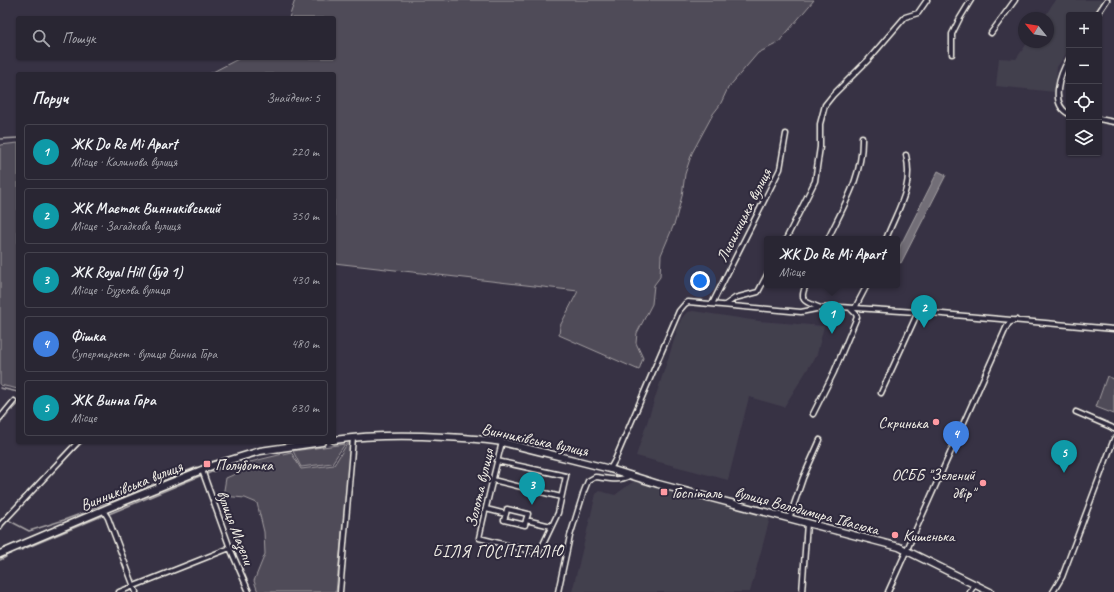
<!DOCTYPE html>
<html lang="uk">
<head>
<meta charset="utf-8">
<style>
	:root { --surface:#292633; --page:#35323f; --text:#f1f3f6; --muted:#a5a5ac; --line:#45434e; --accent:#d6ab8b }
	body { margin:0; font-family:Caveat,sans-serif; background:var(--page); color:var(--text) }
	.controls { position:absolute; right:12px; top:12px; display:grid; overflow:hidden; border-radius:4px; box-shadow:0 1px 3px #0004 }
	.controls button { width:36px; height:36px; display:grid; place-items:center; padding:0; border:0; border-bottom:1px solid var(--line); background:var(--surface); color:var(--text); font:20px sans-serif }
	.compass { position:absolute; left:1018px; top:12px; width:36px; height:36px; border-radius:50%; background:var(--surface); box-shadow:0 1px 3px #0004; rotate:300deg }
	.you { position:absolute; left:700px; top:281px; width:14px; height:14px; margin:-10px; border:3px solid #fff; border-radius:50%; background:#1a73e8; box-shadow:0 0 0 6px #1a73e833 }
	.badge { display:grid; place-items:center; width:26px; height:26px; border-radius:50%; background:var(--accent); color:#fff; font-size:13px; font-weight:700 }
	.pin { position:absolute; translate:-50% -33px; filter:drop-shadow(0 1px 2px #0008) }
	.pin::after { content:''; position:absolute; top:21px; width:14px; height:12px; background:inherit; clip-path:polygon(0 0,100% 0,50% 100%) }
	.popup { position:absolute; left:764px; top:236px; width:136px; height:52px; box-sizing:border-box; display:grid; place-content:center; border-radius:4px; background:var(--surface); filter:drop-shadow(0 1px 3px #0005); font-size:13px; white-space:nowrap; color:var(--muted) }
	.popup b { font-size:15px; color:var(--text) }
	.popup::after { content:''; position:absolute; left:50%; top:100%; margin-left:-8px; border:8px solid transparent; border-top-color:var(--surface) }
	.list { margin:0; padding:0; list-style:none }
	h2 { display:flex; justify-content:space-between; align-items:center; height:52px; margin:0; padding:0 16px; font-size:17px }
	h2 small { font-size:13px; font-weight:400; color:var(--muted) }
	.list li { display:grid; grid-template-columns:26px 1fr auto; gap:12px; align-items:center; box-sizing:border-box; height:56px; margin:0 8px 8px; padding:0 8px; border:1px solid var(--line); border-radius:4px }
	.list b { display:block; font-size:15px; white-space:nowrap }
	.list p { margin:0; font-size:13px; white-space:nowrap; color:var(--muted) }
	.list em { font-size:13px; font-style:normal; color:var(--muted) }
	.icon { flex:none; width:22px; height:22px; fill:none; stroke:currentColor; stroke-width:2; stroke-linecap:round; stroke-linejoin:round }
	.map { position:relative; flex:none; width:1114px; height:592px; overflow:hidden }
	.search { position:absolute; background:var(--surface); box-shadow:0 1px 3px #0004; left:16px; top:16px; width:320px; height:44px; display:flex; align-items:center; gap:10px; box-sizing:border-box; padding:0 14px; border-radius:4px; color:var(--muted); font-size:15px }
	.panel { position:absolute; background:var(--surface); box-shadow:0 1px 3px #0004; left:16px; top:72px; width:320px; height:372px; border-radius:4px }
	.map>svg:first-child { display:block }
	.built { fill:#433f4e }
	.green { fill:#504b59; stroke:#a29ea0 }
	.water { fill:#726e77; stroke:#a6a2a4 }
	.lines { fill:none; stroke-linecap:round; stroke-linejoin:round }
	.stream { stroke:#a6a2a4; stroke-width:1.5 }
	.minor-casing { stroke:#f4f1e8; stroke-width:7 }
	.secondary-casing { stroke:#f4f1e8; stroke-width:9 }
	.minor { stroke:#2f2a3d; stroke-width:4 }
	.secondary { stroke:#2f2a3d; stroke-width:6 }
	.poi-dot { fill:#ff9aa2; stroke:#2f2a3d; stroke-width:1.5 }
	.labels { text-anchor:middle; stroke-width:4; stroke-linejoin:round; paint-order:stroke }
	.street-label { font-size:16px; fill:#f4f1e8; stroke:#2f2a3d }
	.poi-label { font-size:16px; fill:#f4f1e8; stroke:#2f2a3d; text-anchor:start }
	.neighbourhood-label { font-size:17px; letter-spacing:1px; fill:#f4f1e8; stroke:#2f2a3d }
</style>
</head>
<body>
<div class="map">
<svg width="1114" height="592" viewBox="0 0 1114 592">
	<rect width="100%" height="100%" fill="#373244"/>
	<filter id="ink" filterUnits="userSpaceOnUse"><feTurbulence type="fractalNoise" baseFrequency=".025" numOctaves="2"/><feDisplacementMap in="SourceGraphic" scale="8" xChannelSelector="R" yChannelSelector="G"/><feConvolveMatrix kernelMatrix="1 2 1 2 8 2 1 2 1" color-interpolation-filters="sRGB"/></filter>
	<g filter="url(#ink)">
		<!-- built -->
		<path class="built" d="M1055,0H1102L1092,15H1069V50L1057,67L1055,92L996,86L999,58L1016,59L1028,42H1048V18H1044Z
			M693,311L759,321L824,326L817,354L784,407L749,397L728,480L636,456L681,319L687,312Z
			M634,481L770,518L750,592H572L596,494L600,491L615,495Z"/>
		<!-- green -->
		<path class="green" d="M295,0H814L778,43L758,53L728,88L720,105L713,114L692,153L685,174L682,196L675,222L661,255L660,277L654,285L652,304L637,333L636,343L643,358L639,370L559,335L560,326L578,291L334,263V74H209L240,58H334V18H289Z
			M18,143V389L0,385V145Z
			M1107,376L1114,379V414L1096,407Z
			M345,444L332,463L301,467L293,451Z
			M347,444H351L336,592H258L254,581L265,554L264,532L257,503L245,498L223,496L226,478L240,472L238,465L291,452L301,469L334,465Z"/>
		<!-- water -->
		<path class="water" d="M938,171L946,175L901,263L897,261V252Z"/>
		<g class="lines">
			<!-- stream -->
			<path class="stream" d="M0,139L18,138
				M0,388L18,392
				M12,410L18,403
				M5,418L8,414
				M0,423L1,422
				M207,474L240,460
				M22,505L67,456L83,442
				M91,509L197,467
				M109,514L200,476
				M10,517L8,520L29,531L64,520L83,513
				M19,551L102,516
				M0,560L6,557"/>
			<!-- minor casing -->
			<g class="minor-casing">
				<path id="minor" d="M1097,15L1107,0
					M991,33L1015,0
					M952,54V34L960,18L971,0
					M1069,59C1060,74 1049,104 1069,114
					M1099,119L1114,122
					M786,239L815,181L820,147V124L825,105L833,95L868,60L905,17L918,13L927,0
					M828,239C844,205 863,176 862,137
					M886,239C897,210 914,188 906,155
					M806,285C798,302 806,302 821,308
					M712,304L780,169L786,134
					M725,305L735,298L758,292L767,275
					M855,308L867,285
					M881,393L918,312
					M1076,412L1111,427L1114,429
					M813,414L834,372L857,317L856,314L850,308
					M0,418L14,401
					M497,461L566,476L558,513L539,553L479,538C486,506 494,474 502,442
					M610,469L615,460L679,311L685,304L688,302L801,312L821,308L840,307L931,313L1114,329
					M202,470L230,548L249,592
					M493,480L561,497
					M486,509L506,514L507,509L528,514L526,520L551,526
					M103,510L108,518L136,592
					M506,514L504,520L525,525L526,520
					M789,519L803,478L820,440
					M0,526L1,524L78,442
					M119,592L230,548
					M340,592L353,438
					M558,592L570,536L584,491L588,481L595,477C606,478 619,482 629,476
					M802,592L807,523
					M888,592L1006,328L1009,323L1016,320
					M970,592L975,584
					M1053,592L1062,577L1114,439"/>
			</g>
			<!-- secondary casing -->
			<g class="secondary-casing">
				<path id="secondary" d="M334,440C370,435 407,435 444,437C463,438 483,439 502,442L610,469L658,484L899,547L990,592
					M0,554L108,508L214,465L260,451L322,442"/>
			</g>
			<!-- minor -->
			<use href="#minor" class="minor"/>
			<!-- secondary -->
			<use href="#secondary" class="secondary"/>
		</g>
	</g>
	<!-- markers -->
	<g class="poi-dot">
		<circle cx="936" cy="422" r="4"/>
		<rect x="203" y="460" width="8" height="8" rx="2"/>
		<circle cx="983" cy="483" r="4"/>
		<rect x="660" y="488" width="8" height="8" rx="2"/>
		<circle cx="895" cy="535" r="4"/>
	</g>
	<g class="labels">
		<!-- street labels -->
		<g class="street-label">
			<text transform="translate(743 215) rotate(-63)" y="6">Лисиницька вулиця</text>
			<text transform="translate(535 439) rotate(12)" y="6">Винниківська вулиця</text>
			<text transform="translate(131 485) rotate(-22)" y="6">Винниківська вулиця</text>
			<text transform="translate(479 488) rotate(-77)" y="6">Золота вулиця</text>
			<text transform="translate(807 510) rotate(15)" y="6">вулиця Володимира Івасюка</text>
			<text transform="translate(236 527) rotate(69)" y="6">вулиця Мазепи</text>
		</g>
		<!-- poi labels -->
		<g class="poi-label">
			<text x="928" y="428" text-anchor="end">Скринька</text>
			<text x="215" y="470">Полуботка</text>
			<text x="975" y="480" text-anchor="end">ОСББ "Зелений<tspan x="975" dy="18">двір"</tspan></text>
			<text x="672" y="498">Госпіталь</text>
			<text x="903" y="541">Кишенька</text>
		</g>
		<!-- neighbourhood labels -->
		<g class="neighbourhood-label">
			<text x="498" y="557">БІЛЯ ГОСПІТАЛЮ</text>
		</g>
	</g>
</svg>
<div class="controls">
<button>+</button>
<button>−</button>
<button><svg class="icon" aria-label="locate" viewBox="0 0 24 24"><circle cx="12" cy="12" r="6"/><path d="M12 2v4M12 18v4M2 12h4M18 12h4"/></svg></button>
<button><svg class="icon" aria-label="layers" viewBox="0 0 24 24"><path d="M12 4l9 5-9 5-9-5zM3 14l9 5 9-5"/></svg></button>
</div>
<svg class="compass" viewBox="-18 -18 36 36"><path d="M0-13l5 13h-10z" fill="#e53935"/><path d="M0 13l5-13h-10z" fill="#a5a5ac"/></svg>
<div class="you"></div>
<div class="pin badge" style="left:832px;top:334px;background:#0f9aa8">1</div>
<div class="popup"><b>ЖК Do Re Mi Apart</b>Місце</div>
<div class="pin badge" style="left:924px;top:328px;background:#0f9aa8">2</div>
<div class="pin badge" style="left:532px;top:505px;background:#0f9aa8">3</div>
<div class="pin badge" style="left:956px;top:454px;background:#3f7fe0">4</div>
<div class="pin badge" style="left:1064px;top:473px;background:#0f9aa8">5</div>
<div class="search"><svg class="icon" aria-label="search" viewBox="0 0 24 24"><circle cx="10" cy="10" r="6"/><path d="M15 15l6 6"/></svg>Пошук</div>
<section class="panel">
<h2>Поруч<small>Знайдено: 5</small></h2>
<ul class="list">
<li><span class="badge" style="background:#0f9aa8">1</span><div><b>ЖК Do Re Mi Apart</b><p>Місце · Калинова вулиця</p></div><em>220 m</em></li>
<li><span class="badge" style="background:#0f9aa8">2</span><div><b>ЖК Маєток Винниківський</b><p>Місце · Загадкова вулиця</p></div><em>350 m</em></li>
<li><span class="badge" style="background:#0f9aa8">3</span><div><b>ЖК Royal Hill (буд 1)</b><p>Місце · Бузкова вулиця</p></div><em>430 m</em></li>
<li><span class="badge" style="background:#3f7fe0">4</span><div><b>Фішка</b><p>Супермаркет · вулиця Винна Гора</p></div><em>480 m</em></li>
<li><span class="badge" style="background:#0f9aa8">5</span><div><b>ЖК Винна Гора</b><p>Місце</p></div><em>630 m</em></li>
</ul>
</section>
</div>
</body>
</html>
